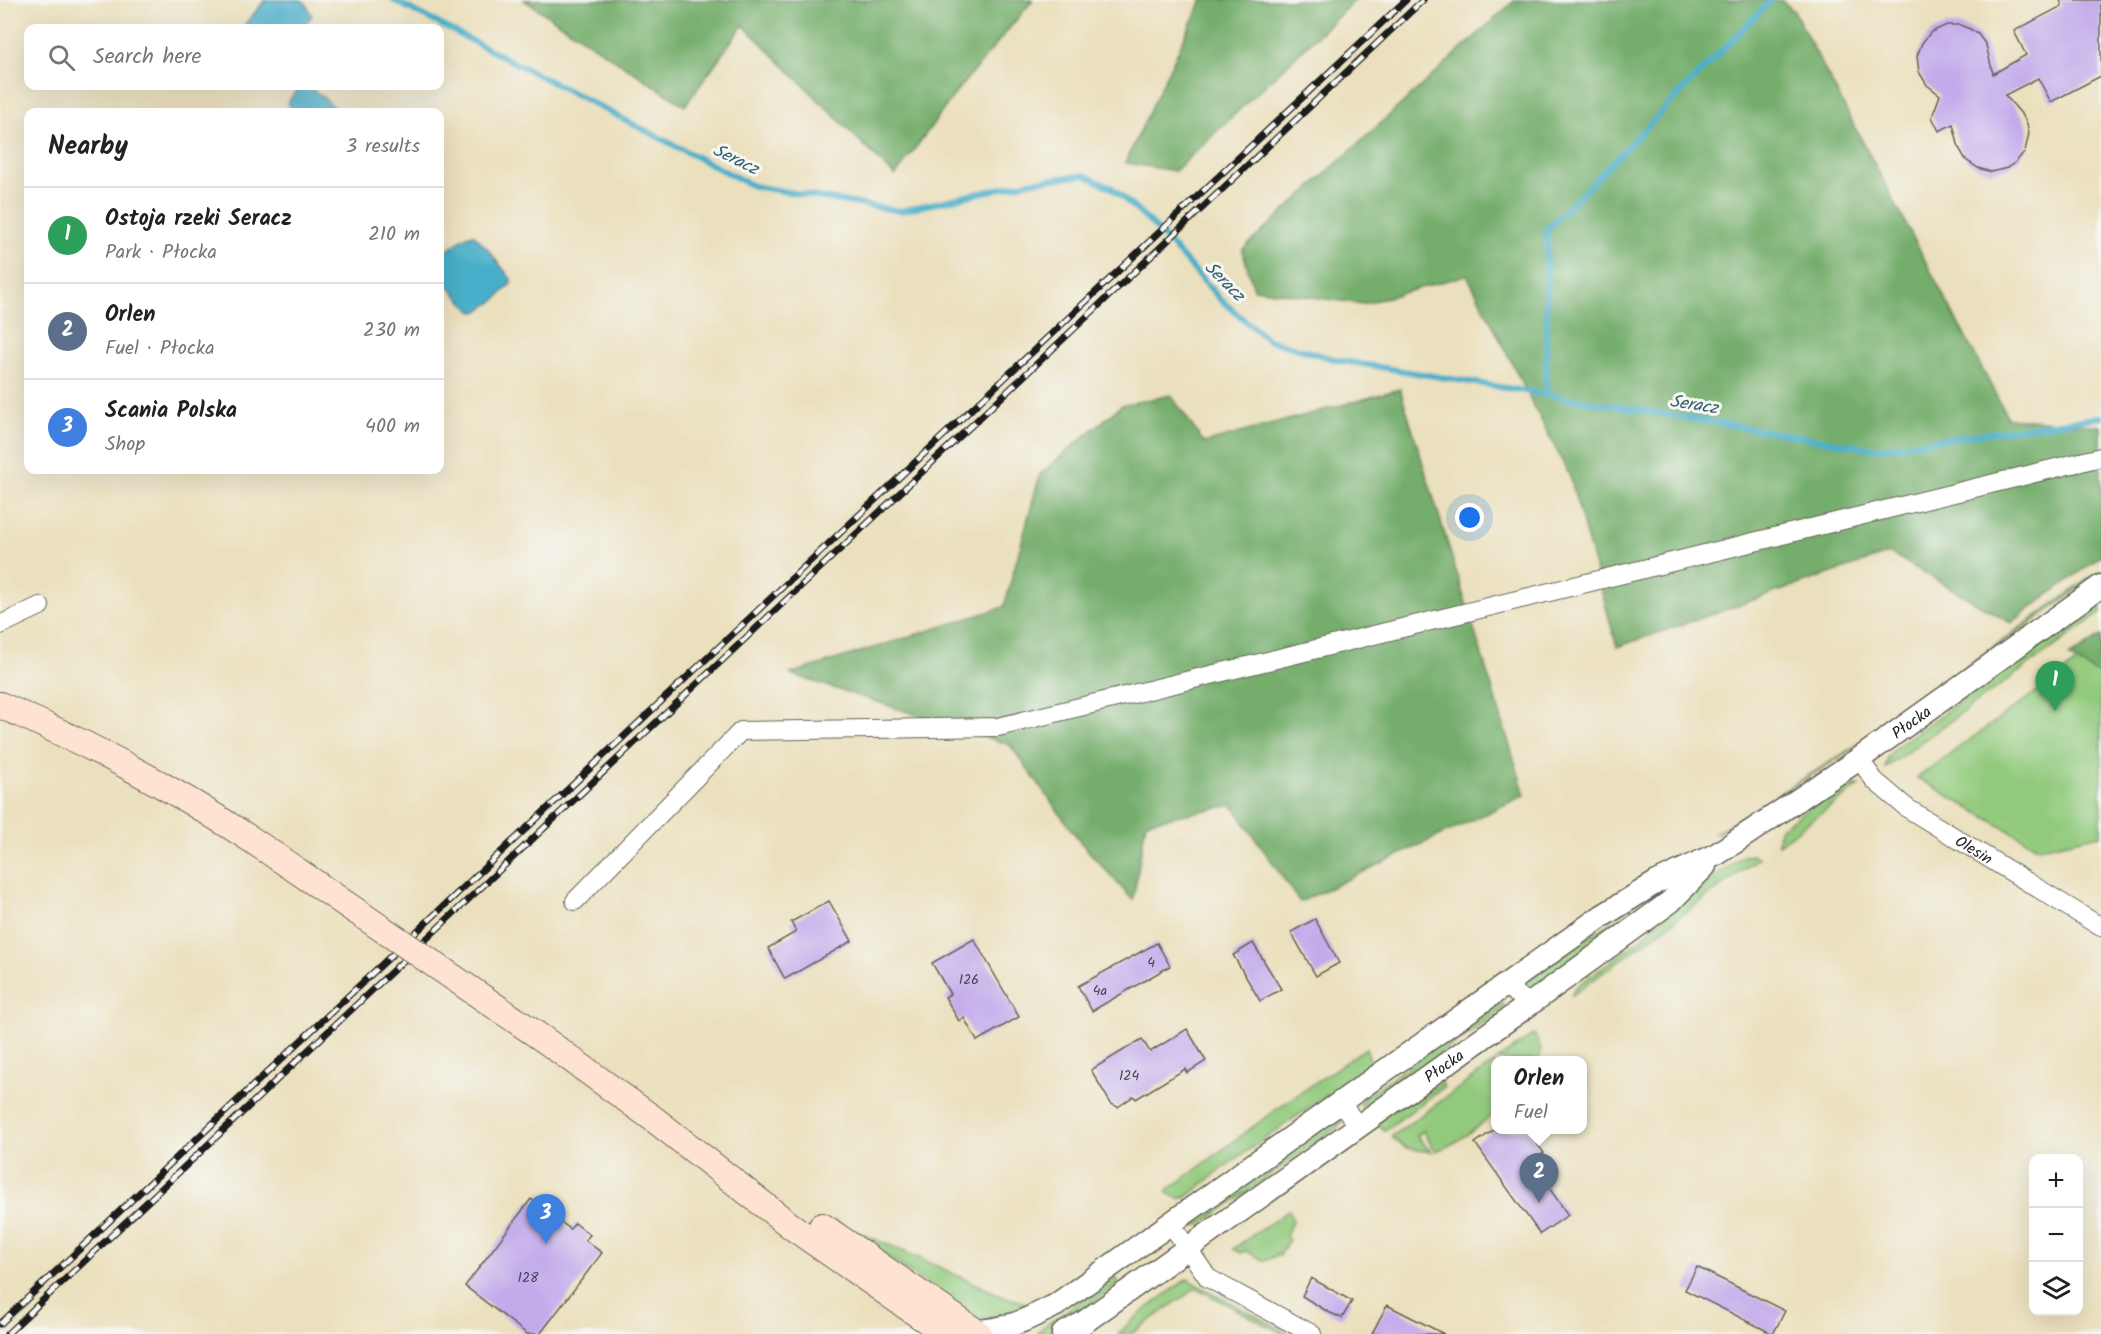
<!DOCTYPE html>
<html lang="en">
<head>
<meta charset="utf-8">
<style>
	:root { --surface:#fff; --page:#f2f2f2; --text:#222; --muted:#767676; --line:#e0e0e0; --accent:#111827 }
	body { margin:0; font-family:Kalam,sans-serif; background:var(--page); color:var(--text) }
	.controls { position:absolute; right:18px; bottom:18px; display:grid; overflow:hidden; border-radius:12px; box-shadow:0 6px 24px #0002 }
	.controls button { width:54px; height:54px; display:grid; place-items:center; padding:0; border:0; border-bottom:2px solid var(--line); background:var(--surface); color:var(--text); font:30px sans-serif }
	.you { position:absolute; left:1470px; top:518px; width:21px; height:21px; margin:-15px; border:4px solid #fff; border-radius:50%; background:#1a73e8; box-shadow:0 0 0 9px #1a73e833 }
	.badge { display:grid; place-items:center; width:39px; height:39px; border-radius:50%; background:var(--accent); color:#fff; font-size:20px; font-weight:700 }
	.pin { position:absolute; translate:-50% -50px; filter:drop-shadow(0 2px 3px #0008) }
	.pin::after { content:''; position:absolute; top:32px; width:21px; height:18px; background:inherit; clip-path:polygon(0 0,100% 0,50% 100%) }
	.popup { position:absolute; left:1491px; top:1056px; width:96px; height:78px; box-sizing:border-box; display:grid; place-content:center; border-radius:12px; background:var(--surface); filter:drop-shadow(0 2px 4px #0005); font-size:20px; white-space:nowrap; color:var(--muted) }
	.popup b { font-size:22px; color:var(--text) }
	.popup::after { content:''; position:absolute; left:50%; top:100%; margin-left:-12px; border:12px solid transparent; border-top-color:var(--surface) }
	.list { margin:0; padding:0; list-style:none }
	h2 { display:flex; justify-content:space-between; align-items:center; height:78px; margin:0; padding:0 24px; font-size:26px }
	h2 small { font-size:20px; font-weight:400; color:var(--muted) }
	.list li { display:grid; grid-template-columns:39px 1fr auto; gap:18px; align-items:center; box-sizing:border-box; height:96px; padding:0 24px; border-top:2px solid var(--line) }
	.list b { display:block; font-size:22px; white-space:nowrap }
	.list p { margin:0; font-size:20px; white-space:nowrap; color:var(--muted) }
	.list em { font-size:20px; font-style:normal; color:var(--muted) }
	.icon { flex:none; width:33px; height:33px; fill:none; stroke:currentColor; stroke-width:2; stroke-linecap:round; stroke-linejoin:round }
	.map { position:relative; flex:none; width:2101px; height:1334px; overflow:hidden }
	.search { position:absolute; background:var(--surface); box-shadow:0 6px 24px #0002; left:24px; top:24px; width:420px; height:66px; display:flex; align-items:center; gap:15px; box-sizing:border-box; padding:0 21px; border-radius:12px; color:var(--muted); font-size:22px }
	.panel { position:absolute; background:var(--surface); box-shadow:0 6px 24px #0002; left:24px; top:108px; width:420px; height:366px; border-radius:12px }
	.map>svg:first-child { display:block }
	.green { fill:#92ca7d; stroke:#57734c; stroke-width:1.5 }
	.forest { fill:#75ae6c; stroke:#486544; stroke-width:1.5 }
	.water { fill:#4aaec9; stroke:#336572; stroke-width:1.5 }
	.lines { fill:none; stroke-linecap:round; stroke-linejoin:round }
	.stream { stroke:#4aaec9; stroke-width:6 }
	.building { fill:#c2abeb }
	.minor-casing { stroke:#646154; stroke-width:20 }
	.tertiary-casing { stroke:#646154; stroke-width:25 }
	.secondary-casing { stroke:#646154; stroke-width:28 }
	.minor { stroke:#fff; stroke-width:18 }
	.tertiary { stroke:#fff; stroke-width:22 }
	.secondary { stroke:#fee3d2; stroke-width:26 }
	.rail-casing { stroke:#1c1c1c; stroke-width:7 }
	.rail { stroke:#f6f6f2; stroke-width:4.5; stroke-dasharray:14; stroke-linecap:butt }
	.secondary-bridge-casing { stroke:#646154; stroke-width:28; stroke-linecap:butt }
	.secondary-bridge { stroke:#fee3d2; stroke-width:26 }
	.labels { text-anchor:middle; stroke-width:6; stroke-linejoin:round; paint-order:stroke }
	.number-label { font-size:14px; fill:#464050 }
	.street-label { font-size:16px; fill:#1c1c1c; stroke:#f6f6f2 }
	.water-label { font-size:18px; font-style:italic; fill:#315e6a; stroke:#f6f6f2 }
</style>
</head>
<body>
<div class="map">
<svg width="2101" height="1334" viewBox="0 0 2101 1334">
	<rect width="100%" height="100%" fill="#f6f6f2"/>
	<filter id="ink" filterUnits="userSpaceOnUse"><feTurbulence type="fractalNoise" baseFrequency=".0167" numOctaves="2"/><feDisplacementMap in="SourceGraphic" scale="12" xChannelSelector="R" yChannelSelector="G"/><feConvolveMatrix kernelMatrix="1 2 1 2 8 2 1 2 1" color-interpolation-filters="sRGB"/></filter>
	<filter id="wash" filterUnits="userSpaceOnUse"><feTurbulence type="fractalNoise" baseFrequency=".008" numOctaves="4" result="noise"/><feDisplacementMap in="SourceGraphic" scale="24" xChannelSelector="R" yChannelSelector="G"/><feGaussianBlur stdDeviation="1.35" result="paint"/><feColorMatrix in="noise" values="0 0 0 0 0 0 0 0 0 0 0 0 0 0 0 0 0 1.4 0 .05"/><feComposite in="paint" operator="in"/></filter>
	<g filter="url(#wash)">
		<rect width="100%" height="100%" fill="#ebe0bd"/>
		<!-- green -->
		<path class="green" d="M2101,570V573L1870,738L1733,825L1714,834L1848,751Z
			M2101,600V613L1885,768L1888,757L1895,748Z
			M2101,645V835L2039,848L1917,778Z
			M1846,785L1859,786L1778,844V837L1781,828L1837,788Z
			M1753,855L1759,858L1664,929L1571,996L1575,988L1581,983L1641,939L1674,906L1743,856Z
			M1693,872L1529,990L1523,989L1522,986L1580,942Z
			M1501,1002L1503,1003V1009L1366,1106L1361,1107L1360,1100Z
			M1534,1034L1541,1048L1539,1060H1497Z
			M1366,1048L1371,1063L1366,1068L1227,1165L1188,1196C1179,1201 1173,1197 1166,1192L1274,1111Z
			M1495,1062V1113C1479,1125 1455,1146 1435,1151L1423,1131L1417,1136L1431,1152L1406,1148L1391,1137Z
			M1441,1083L1444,1087L1385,1130L1378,1125L1380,1117Z
			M1337,1118L1341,1120L1340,1125L1200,1225H1194V1219Z
			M1289,1210L1292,1221L1286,1236L1289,1240L1279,1256L1277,1255L1265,1261L1246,1251L1241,1253L1233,1249Z
			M834,1220L847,1228L906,1252L1002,1296L1033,1305L1102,1259L1071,1282L1017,1317L986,1319L975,1317Z
			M1114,1276L1119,1283L1049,1334H1037L1043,1327Z
			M1187,1279L1199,1286L1291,1334H1283L1196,1288L1131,1334H1118L1137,1316Z"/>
		<!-- forest -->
		<path class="forest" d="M524,0H1033L957,91L895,176L743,25L685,106Z
			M1202,0H1355L1175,171L1125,163Z
			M1515,0H1781L1794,11L2008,418L2101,426V556L2011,623L1890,553L1617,647L1570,477L1467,275L1363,304L1254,289L1242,250Z
			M1400,389L1525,795L1300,902L1232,805L1146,822L1133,900L1082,844L1010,745L790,674L1004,607L1040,474L1122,405L1171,395L1204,443Z
			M2101,636V676L2069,657Z"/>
		<!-- water -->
		<path class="water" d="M265,0H301L306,3L312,16L300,28H242Z
			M308,86L322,96L339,112H294L288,103C292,94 298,88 308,86Z
			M473,234L486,247L511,279V284L494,301L477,312L471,311L440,277C439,255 439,256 456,244C462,239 465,236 473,234Z"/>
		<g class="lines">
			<!-- stream -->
			<path class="stream" d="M393,0L753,186L900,211L1029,182L1084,175L1112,188L1153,225L1221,300L1268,340L1337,360L1875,449L2101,417
				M1546,395L1547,229L1771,0"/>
		</g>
		<g id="blocks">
			<!-- building -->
			<path class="building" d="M2060,0H2101V76L2051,102L2038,78L2005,95L2023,116L2027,124L2029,133L2025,151L2015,163L2007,168L1991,172L1978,168L1966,160L1959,148L1953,124L1939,131L1932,117L1940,95L1927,85L1919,72L1917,56L1922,43L1931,32L1947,25H1960L1970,29L1978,34L1986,45L1993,74L2026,55L2014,31L2062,6Z
				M829,901L852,941L785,979L768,948L796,932L791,922Z
				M1315,919L1339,963L1316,976L1291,932Z
				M974,939L1019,1017L977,1041L964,1018L959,1021L945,997L950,994L932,963Z
				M1157,943L1170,966L1092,1011L1078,986Z
				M1253,943L1281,989L1260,1001L1233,955Z
				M1187,1029L1206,1061L1187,1073L1185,1069L1136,1099L1134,1096L1118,1107L1111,1104L1091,1070L1142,1039L1150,1052Z
				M1494,1130H1527L1544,1153L1531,1162L1568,1215L1540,1234L1475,1143Z
				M531,1199L570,1229L575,1223L590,1235L585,1240L602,1253L540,1334H527L465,1286Z
				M1697,1267L1785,1311L1773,1334L1685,1290Z
				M1311,1278L1352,1301L1342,1318L1328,1312L1302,1296Z
				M1387,1305L1444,1334H1372Z"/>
		</g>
	</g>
	<g filter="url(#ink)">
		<use href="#blocks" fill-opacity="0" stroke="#646154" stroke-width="1.5"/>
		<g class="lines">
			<!-- minor casing -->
			<g class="minor-casing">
				<g id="minor">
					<path d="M0,625L40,606"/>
					<path id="s1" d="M1859,759L1875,781L1907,808L2101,927"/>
					<path d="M575,901L741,731L998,727L2101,457"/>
					<path d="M1504,985L1530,1004"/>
					<path d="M1340,1102L1358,1126"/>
					<path d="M1171,1224L1208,1278L1312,1334"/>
				</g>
			</g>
			<!-- tertiary casing -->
			<g class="tertiary-casing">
				<g id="tertiary">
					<path id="s2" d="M975,1331C1008,1330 1028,1319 1056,1305L1602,916L1657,882L1717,854L1859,759L2101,586"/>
					<path id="s3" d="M1063,1334L1083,1323L1530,1004L1670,902L1705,866"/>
				</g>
			</g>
			<!-- secondary casing -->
			<g class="secondary-casing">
				<path id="secondary" d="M0,705C97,747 190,797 277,857
					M454,978L546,1041L655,1120L791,1226L946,1334
					M822,1226L979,1334"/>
			</g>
			<!-- minor -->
			<use href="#minor" class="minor"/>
			<!-- tertiary -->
			<use href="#tertiary" class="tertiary"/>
			<!-- secondary -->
			<use href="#secondary" class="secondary"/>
			<!-- rail casing -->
			<g class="rail-casing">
				<path id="rail" d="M0,1324L1406,0
					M7,1334L1423,0"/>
			</g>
			<!-- rail -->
			<use href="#rail" class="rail"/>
			<!-- secondary-bridge casing -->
			<g class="secondary-bridge-casing">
				<path id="secondary-bridge" d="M277,857L454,978"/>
			</g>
			<!-- secondary-bridge -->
			<use href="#secondary-bridge" class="secondary-bridge"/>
		</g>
	</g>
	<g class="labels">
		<!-- number labels -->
		<g class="number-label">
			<text x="1151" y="967">4</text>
			<text x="969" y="984">126</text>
			<text x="1100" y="995">4a</text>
			<text x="1129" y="1080">124</text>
			<text x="528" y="1282">128</text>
		</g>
		<!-- street labels -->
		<g class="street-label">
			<text dy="6" stroke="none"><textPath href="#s2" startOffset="1122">Płocka</textPath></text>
			<text dy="6" stroke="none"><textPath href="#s1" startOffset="148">Olesin</textPath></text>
			<text dy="6" stroke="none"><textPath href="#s3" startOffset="466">Płocka</textPath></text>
		</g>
		<!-- water labels -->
		<g class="water-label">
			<text transform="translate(736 159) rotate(26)" y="6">Seracz</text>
			<text transform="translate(1225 281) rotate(45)" y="6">Seracz</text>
			<text transform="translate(1694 404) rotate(9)" y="6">Seracz</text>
		</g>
	</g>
</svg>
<div class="controls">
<button>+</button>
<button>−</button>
<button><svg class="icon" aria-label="layers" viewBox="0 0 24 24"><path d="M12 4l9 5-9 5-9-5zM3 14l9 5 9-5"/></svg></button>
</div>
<div class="you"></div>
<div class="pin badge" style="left:2055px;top:711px;background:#2e9e5b">1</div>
<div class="pin badge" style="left:1539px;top:1203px;background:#5c6f8a">2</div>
<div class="popup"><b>Orlen</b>Fuel</div>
<div class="pin badge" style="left:546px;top:1244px;background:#3f7fe0">3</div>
<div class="search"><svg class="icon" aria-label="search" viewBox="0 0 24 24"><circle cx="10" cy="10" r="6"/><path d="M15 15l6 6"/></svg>Search here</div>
<section class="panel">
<h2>Nearby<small>3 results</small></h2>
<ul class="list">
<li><span class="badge" style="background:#2e9e5b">1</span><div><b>Ostoja rzeki Seracz</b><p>Park · Płocka</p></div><em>210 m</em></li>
<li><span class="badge" style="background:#5c6f8a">2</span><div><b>Orlen</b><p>Fuel · Płocka</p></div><em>230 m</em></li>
<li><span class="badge" style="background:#3f7fe0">3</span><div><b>Scania Polska</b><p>Shop</p></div><em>400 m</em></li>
</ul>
</section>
</div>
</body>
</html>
